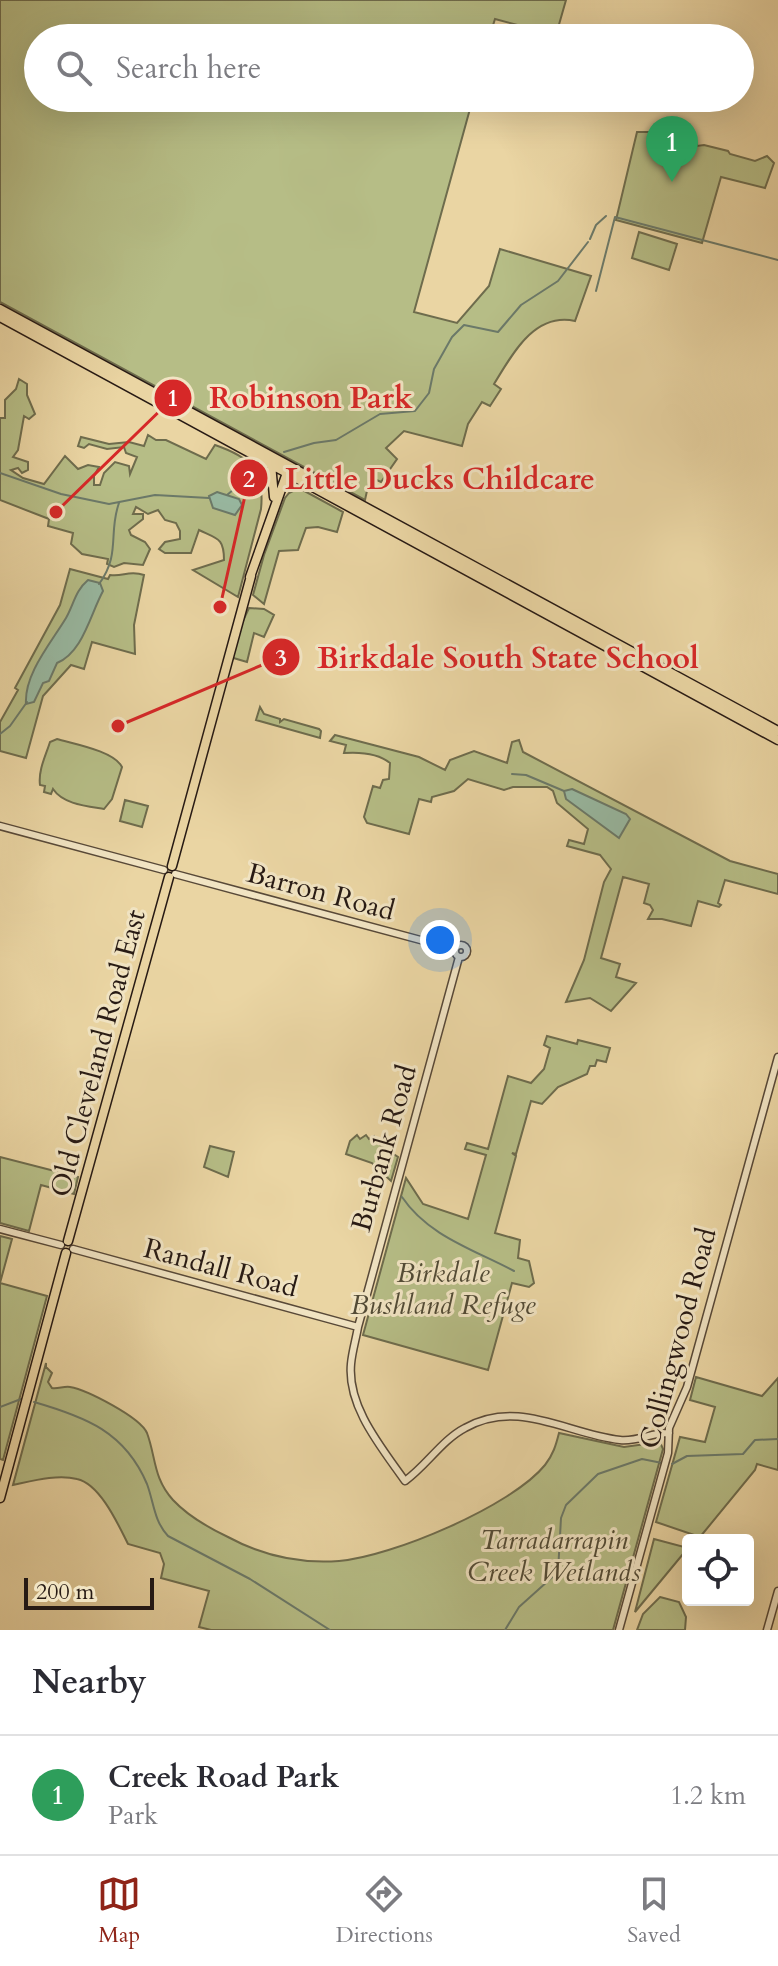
<!DOCTYPE html>
<html lang="en">
<head>
<meta charset="utf-8">
<style>
	:root { --surface:#fff; --page:#f2f2f3; --text:#2b2b33; --muted:#7c7c81; --line:#e1e1e2; --accent:#8f2418 }
	body { margin:0; font-family:Cardo,serif; background:var(--page); color:var(--text) }
	.controls { position:absolute; right:24px; bottom:24px; display:grid; overflow:hidden; border-radius:8px; box-shadow:0 8px 32px #0002 }
	.controls button { width:72px; height:72px; display:grid; place-items:center; padding:0; border:0; border-bottom:2px solid var(--line); background:var(--surface); color:var(--text); font:40px sans-serif }
	.scale { position:absolute; left:24px; bottom:20px; width:130px; box-sizing:border-box; padding-left:8px; border:4px solid #271a14; border-top:0; font-size:22px; line-height:28px; white-space:nowrap; color:#271a14; -webkit-text-stroke:6px #f1e4c3; paint-order:stroke }
	.you { position:absolute; left:440px; top:940px; width:28px; height:28px; margin:-20px; border:6px solid #fff; border-radius:50%; background:#1a73e8; box-shadow:0 0 0 12px #1a73e833 }
	.badge { display:grid; place-items:center; width:52px; height:52px; border-radius:50%; background:var(--accent); color:#fff; font-size:26px; font-weight:700 }
	.pin { position:absolute; translate:-50% -66px; filter:drop-shadow(0 2px 4px #0008) }
	.pin::after { content:''; position:absolute; top:42px; width:28px; height:24px; background:inherit; clip-path:polygon(0 0,100% 0,50% 100%) }
	.list { margin:0; padding:0; list-style:none }
	h2 { display:flex; justify-content:space-between; align-items:center; height:104px; margin:0; padding:0 32px; font-size:34px }
	h2 small { font-size:26px; font-weight:400; color:var(--muted) }
	.list li { display:grid; grid-template-columns:52px 1fr auto; gap:24px; align-items:center; box-sizing:border-box; height:120px; padding:0 32px; border-top:2px solid var(--line) }
	.list b { display:block; font-size:30px; white-space:nowrap }
	.list p { margin:0; font-size:26px; white-space:nowrap; color:var(--muted) }
	.list em { font-size:26px; font-style:normal; color:var(--muted) }
	.icon { flex:none; width:44px; height:44px; fill:none; stroke:currentColor; stroke-width:2; stroke-linecap:round; stroke-linejoin:round }
	.map { position:relative; flex:none; width:778px; height:1630px; overflow:hidden }
	.search { position:absolute; background:var(--surface); box-shadow:0 8px 32px #0002; left:24px; right:24px; top:24px; height:88px; display:flex; align-items:center; gap:20px; box-sizing:border-box; padding:0 28px; border-radius:44px; color:var(--muted); font-size:30px }
	.sheet { height:224px; background:var(--surface) }
	nav { display:flex; justify-content:space-around; align-items:center; box-sizing:border-box; height:112px; border-top:2px solid var(--line); background:var(--surface); font-size:22px; color:var(--muted) }
	nav a { display:grid; justify-items:center; gap:4px }
	nav .on { color:var(--accent) }
	.map>svg:first-child { display:block }
	.green { fill:#b6bd86; stroke:#6e6c4d; stroke-width:2 }
	.water { fill:#98b9a2; stroke:#6b7969; stroke-width:2 }
	.lines { fill:none; stroke-linecap:round; stroke-linejoin:round }
	.stream { stroke:#6b7969; stroke-width:2 }
	.minor-casing { stroke:#584938; stroke-width:9 }
	.major-casing { stroke:#271a14; stroke-width:11 }
	.minor { stroke:#f1e4c3; stroke-width:6 }
	.major { stroke:#ead5a3; stroke-width:8 }
	.labels { text-anchor:middle; stroke-width:6; stroke-linejoin:round; paint-order:stroke }
	.street-label { font-size:28px; fill:#271a14; stroke:#f1e4c3 }
	.park-label { font-size:28px; font-style:italic; fill:#524b36; stroke:#f1e4c3 }
	.leader { fill:none; stroke:#d62828; stroke-width:3 }
	.callout-dot { fill:#d62828; stroke:#f1e4c3; stroke-width:3 }
	.mark-label { font-size:24px; text-anchor:middle; font-weight:bold; fill:#fff }
	.callout-label { font-size:30px; text-anchor:middle; font-weight:bold; fill:#d62828; stroke:#f1e4c3; stroke-width:6; stroke-linejoin:round; paint-order:stroke }
</style>
</head>
<body>
<div class="map">
<svg width="778" height="1630" viewBox="0 0 778 1630">
	<rect width="100%" height="100%" fill="#ead5a3"/>
	<filter id="stains"><feTurbulence type="fractalNoise" baseFrequency=".0025" numOctaves="4"/><feColorMatrix values="0 0 0 0 .2 0 0 0 0 .09 0 0 0 0 .02 0 0 0 .5 -.17"/></filter>
	<radialGradient id="worn" r=".72"><stop offset=".6" stop-color="#630" stop-opacity="0"/><stop offset="1" stop-color="#630" stop-opacity=".3"/></radialGradient>
	<!-- green -->
	<path class="green" d="M0,0H566L556,35L495,19L489,38H38V98H473L414,312L457,323L489,286L500,249L591,276L575,321C534,312 512,355 494,384L501,389L490,406L482,402L468,424L462,446L404,431L386,448L397,459L381,482L370,477L365,500L0,302Z
		M637,132H677L695,138L697,146L704,145L728,151L730,154L755,161L767,156L774,163L765,188L721,177L702,243L616,220Z
		M639,232L677,244L669,270L632,258Z
		M19,379L27,384V395L35,414L29,419L24,416L18,450L13,457L28,462V470L22,473L18,468L11,470L23,478L44,484L65,456L78,469L88,465L99,467L94,476V485H100L104,473L115,462L129,466L130,474L137,457L126,453L124,447L107,449L89,444L84,448L78,446L81,437L109,444L129,442L144,446L148,435L156,440H166L206,459L215,445C250,457 265,470 261,509L238,597L193,570L224,560C224,538 218,539 199,530L191,553H165L159,549L165,542L180,539V531L176,523L165,520L158,510L148,514L136,507L133,514H143V519L129,530L131,535L145,542L150,549L143,565L124,563L114,567L107,564L108,559L82,554L71,544L73,533L48,526L49,519L0,500V418H5V400L16,389Z
		M299,488L343,512L337,532L318,527L306,528L298,550L279,551L264,604L253,595L264,555L285,498L289,493Z
		M70,569L108,579L110,575C123,577 129,570 144,575L134,625L135,654L92,642L84,669L71,665L43,696L26,758L0,751V722L18,690L15,688L60,605Z
		M249,608L264,609L274,615L264,637L254,633L247,662L230,657L234,640Z
		M260,707L264,714L280,719V722L284,719L319,729L321,731L320,738L256,720Z
		M335,735L419,757L445,770L450,760L474,751L507,763L512,742L519,740L523,752L730,861L778,874V894L725,880L718,903L721,905L719,907L698,901L691,926L662,919H648L653,910L650,905L644,903L649,884L623,877L601,958L620,964L616,977L636,983L611,1011L590,998L566,1002L584,960L604,882L611,869L600,855L567,846L569,840L584,844L588,829L557,803L553,791L547,787H513L504,790L468,779L454,791L432,797L431,802L419,799L409,834L367,823L364,817L373,786L380,788L383,780L389,779L390,763C378,753 359,752 344,753L346,745L330,741Z
		M57,739C74,744 114,751 122,767L112,799L104,809C86,806 63,804 53,789L51,794L44,792L45,786L40,785C38,770 46,755 50,742Z
		M125,800L148,806L142,827L120,821Z
		M547,1036L577,1044L578,1040L610,1048L606,1062L597,1060L595,1066H590L587,1074L558,1087L542,1104L531,1101L516,1154L512,1153L516,1156L495,1233L520,1240L518,1258L529,1261L534,1283L529,1287L512,1283L488,1370L363,1335L406,1178L423,1204L468,1219L486,1155L465,1149L467,1143L488,1149L508,1076L531,1083L544,1069L550,1048L544,1045Z
		M357,1135L360,1139L366,1135L369,1139L374,1136L381,1146L398,1157L391,1181L372,1163L346,1154L350,1141Z
		M210,1146L234,1152L228,1177L204,1167Z
		M0,1157L78,1177L74,1194L41,1185L29,1231L0,1223Z
		M0,1236L12,1239L0,1283L47,1296L3,1460L0,1459Z
		M46,1363V1367L52,1373L48,1382L52,1388C58,1389 64,1386 70,1387C87,1390 140,1417 147,1433C156,1457 153,1478 173,1500C187,1515 209,1528 228,1537C263,1556 299,1564 339,1561C391,1557 512,1506 545,1465C553,1455 556,1445 559,1433L624,1447L660,1442L663,1449L613,1630H211L199,1627L209,1591L161,1578L164,1564L160,1553L128,1544C118,1524 100,1484 77,1479C57,1474 32,1481 13,1485Z
		M696,1377L762,1396L778,1378V1470L757,1464L755,1470L700,1537L656,1522L680,1437L705,1442L715,1407L690,1400Z
		M654,1539L688,1548L635,1612Z
		M660,1597L679,1602L686,1617L685,1630H637L643,1614Z"/>
	<!-- water -->
	<path class="water" d="M217,492L239,499L242,505L235,515L213,508L209,496Z
		M88,580L100,583L103,591C90,615 83,652 57,663L49,681L43,683L34,702L26,704C24,674 51,643 66,618C74,604 75,591 88,580Z
		M572,789L626,814L630,819L619,838L566,799L564,791Z"/>
	<g class="lines">
		<!-- stream -->
		<path class="stream" d="M590,239L596,225L606,216
			M596,291L615,217L778,260
			M284,452L314,443L336,440L380,414L415,411L429,393L434,369L452,337L464,325L498,332L521,305L558,281L588,242
			M0,473L61,494L109,504L155,495L209,498
			M227,495L259,468
			M99,584C121,554 108,533 119,503
			M0,734L10,726L27,702
			M512,774L526,775L564,791
			M402,1197C428,1236 475,1250 514,1271
			M34,1402C86,1417 125,1432 147,1484C154,1503 154,1521 168,1536L250,1579L330,1630
			M0,1407L21,1399
			M672,1464L687,1456L743,1454L755,1440L778,1439
			M505,1630L519,1607L558,1572L561,1518L566,1505L598,1474L642,1459L662,1463"/>
		<!-- minor casing -->
		<g class="minor-casing">
			<path id="minor" d="M0,826L164,870
				M175,874L454,949
				M455 951a6 6 0 1 1 12 0a6 6 0 1 1-12 0Z
				M459,957L358,1327C356,1339 352,1352 351,1364C347,1407 382,1448 405,1481C427,1465 442,1440 465,1428C518,1398 567,1434 620,1440C638,1442 652,1432 669,1433
				M0,1229L61,1245
				M73,1249L358,1327
				M619,1630L668,1453L669,1428L687,1387L778,1057
				M767,1630L778,1591"/>
		</g>
		<!-- major casing -->
		<g class="major-casing">
			<path id="major" d="M0,309L778,731
				M0,317L778,740
				M271,464L274,497
				M250,577L288,470
				M172,866L251,576
				M68,1241L169,877
				M0,1498L66,1253"/>
		</g>
		<!-- minor -->
		<use href="#minor" class="minor"/>
		<!-- major -->
		<use href="#major" class="major"/>
	</g>
	<g class="labels">
		<!-- street labels -->
		<g class="street-label">
			<text transform="translate(321 891) rotate(15)" y="10">Barron Road</text>
			<text transform="translate(97 1053) rotate(-75)" y="10">Old Cleveland Road East</text>
			<text transform="translate(383 1148) rotate(-74)" y="10">Burbank Road</text>
			<text transform="translate(221 1267) rotate(15)" y="10">Randall Road</text>
			<text transform="translate(677 1338) rotate(-75)" y="10">Collingwood Road</text>
		</g>
		<!-- park labels -->
		<g class="park-label">
			<text x="443" y="1282">Birkdale<tspan x="443" dy="32">Bushland Refuge</tspan></text>
			<text x="554" y="1549">Tarradarrapin<tspan x="554" dy="32">Creek Wetlands</tspan></text>
		</g>
	</g>
	<!-- callouts -->
	<path class="leader" d="M56 512L173 398M220 607L249 478M118 726L281 657"/>
	<g class="callout-dot">
		<circle cx="56" cy="512" r="8"/>
		<circle cx="220" cy="607" r="8"/>
		<circle cx="118" cy="726" r="8"/>
		<circle cx="173" cy="398" r="20"/>
		<circle cx="249" cy="478" r="20"/>
		<circle cx="281" cy="657" r="20"/>
	</g>
	<g class="mark-label">
		<text x="173" y="406">1</text>
		<text x="249" y="487">2</text>
		<text x="281" y="666">3</text>
	</g>
	<g class="callout-label">
		<text x="311" y="408">Robinson Park</text>
		<text x="440" y="489">Little Ducks Childcare</text>
		<text x="508" y="668">Birkdale South State School</text>
	</g>
	<rect width="100%" height="100%" filter="url(#stains)"/>
	<rect width="100%" height="100%" fill="url(#worn)"/>
</svg>
<div class="controls">
<button><svg class="icon" aria-label="locate" viewBox="0 0 24 24"><circle cx="12" cy="12" r="6"/><path d="M12 2v4M12 18v4M2 12h4M18 12h4"/></svg></button>
</div>
<div class="scale">200 m</div>
<div class="you"></div>
<div class="pin badge" style="left:672px;top:182px;background:#2e9e5b">1</div>
<div class="search"><svg class="icon" aria-label="search" viewBox="0 0 24 24"><circle cx="10" cy="10" r="6"/><path d="M15 15l6 6"/></svg>Search here</div>
</div>
<section class="sheet">
<h2>Nearby<small></small></h2>
<ul class="list">
<li><span class="badge" style="background:#2e9e5b">1</span><div><b>Creek Road Park</b><p>Park</p></div><em>1.2 km</em></li>
</ul>
</section>
<nav>
<a class="on"><svg class="icon" aria-label="map" viewBox="0 0 24 24"><path d="M3 6l6-2 6 2 6-2v14l-6 2-6-2-6 2zM9 4v14M15 6v14"/></svg>Map</a>
<a><svg class="icon" aria-label="directions" viewBox="0 0 24 24"><path d="M12 3l9 9-9 9-9-9zM9 14v-3h6M13 9l2 2-2 2"/></svg>Directions</a>
<a><svg class="icon" aria-label="saved" viewBox="0 0 24 24"><path d="M7 4h10v16l-5-4-5 4z"/></svg>Saved</a>
</nav>
</body>
</html>
